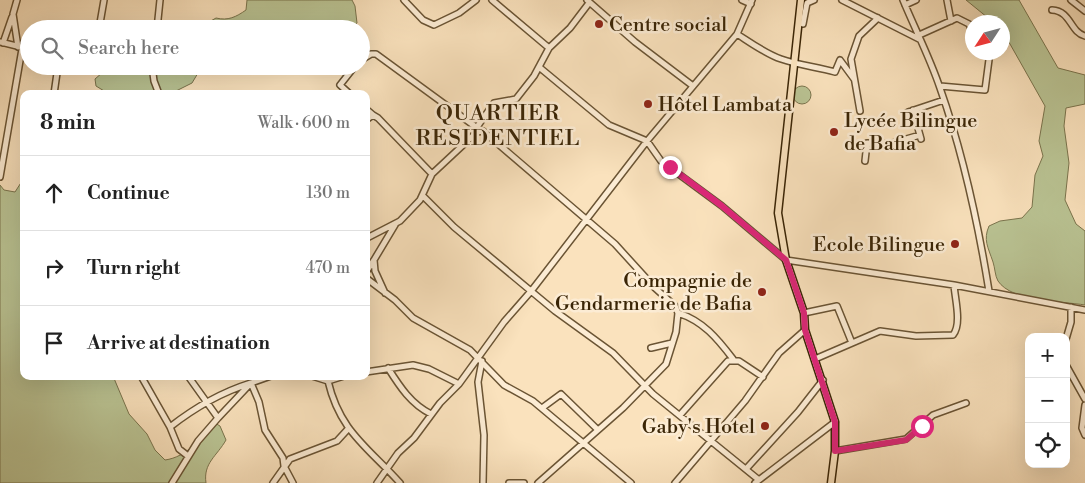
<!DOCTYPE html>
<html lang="en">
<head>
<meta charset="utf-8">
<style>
	:root { --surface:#fff; --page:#f6f6f6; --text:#222; --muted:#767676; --line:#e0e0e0 }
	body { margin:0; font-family:"Libre Bodoni",serif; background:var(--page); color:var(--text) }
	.controls { position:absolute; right:15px; bottom:15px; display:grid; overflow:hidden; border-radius:10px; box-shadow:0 5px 20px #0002 }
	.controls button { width:45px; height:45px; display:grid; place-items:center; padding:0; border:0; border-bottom:1px solid var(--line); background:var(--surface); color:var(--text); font:25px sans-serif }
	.compass { position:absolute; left:965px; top:15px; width:45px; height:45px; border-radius:50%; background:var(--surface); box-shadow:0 5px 20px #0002; rotate:234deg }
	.stop { position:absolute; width:15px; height:15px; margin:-11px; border:4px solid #db2777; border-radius:50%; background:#fff }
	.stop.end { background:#db2777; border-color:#fff; box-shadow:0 1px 5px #0008 }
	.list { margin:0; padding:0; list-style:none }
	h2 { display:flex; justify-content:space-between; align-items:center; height:65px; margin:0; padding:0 20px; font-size:21px }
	h2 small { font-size:16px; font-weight:400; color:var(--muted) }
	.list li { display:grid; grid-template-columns:32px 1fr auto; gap:15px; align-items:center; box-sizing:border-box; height:75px; padding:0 20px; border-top:1px solid var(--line) }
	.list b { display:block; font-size:19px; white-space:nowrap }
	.list em { font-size:16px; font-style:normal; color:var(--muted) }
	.icon { flex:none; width:28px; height:28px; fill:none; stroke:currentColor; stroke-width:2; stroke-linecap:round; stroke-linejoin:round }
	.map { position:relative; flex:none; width:1085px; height:483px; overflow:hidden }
	.search { position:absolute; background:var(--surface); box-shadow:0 5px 20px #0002; left:20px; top:20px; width:350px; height:55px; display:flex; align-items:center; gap:12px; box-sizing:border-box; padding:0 18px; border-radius:28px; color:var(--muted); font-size:19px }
	.panel { position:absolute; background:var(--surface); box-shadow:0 5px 20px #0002; left:20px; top:90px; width:350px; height:290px; border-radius:10px }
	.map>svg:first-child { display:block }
	.green { fill:#bac494; stroke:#7a744d }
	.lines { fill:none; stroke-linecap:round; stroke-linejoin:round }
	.minor-casing { stroke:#6a5434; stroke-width:8 }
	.major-casing { stroke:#3a2506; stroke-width:9 }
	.minor { stroke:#fcecd4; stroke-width:5 }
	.major { stroke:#fae2bd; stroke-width:6 }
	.route { stroke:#db2777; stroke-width:6 }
	.poi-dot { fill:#8f2418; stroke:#fcecd4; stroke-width:2 }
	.labels { text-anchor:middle; stroke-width:5; stroke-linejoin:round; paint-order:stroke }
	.poi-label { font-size:20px; fill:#3a2506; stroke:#fcecd4; text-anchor:start }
	.quarter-label { font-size:22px; letter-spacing:1px; fill:#3a2506; stroke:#fcecd4 }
</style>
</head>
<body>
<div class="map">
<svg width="1085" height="483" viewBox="0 0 1085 483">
	<rect width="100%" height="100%" fill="#fae2bd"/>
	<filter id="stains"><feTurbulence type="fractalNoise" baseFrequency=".004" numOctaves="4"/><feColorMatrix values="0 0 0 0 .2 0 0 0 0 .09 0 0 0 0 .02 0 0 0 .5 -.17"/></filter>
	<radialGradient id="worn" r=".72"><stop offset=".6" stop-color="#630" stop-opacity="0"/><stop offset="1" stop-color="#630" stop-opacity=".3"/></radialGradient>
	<!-- green -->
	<path class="green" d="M247,0H352L355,6L357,23L351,29H210L209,22L216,18C228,21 236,17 246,10Z
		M966,0H1019L1058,68L1085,75V104L1066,108L1064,126L1069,163L1065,200L1076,224L1085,231V305C1061,301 1012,302 998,281C995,276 995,268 993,262C988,247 983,240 989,226L1000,221L1022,218L1032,207L1035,175L1043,156L1039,141L1045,106L1010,44L1003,34L1002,22H993Z
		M110,66H212L198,73L192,83L170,94H109L96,86L95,79Z
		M793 95a9 9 0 1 1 18 0a9 9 0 1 1-18 0Z
		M24,178V376H113L129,414L147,434L155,450L165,460C187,457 201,438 215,423L220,426L226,440C217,456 203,463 206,483H0V185L4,190L15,192Z"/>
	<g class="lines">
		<!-- minor casing -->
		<g class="minor-casing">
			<path id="minor" d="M17,0L13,14L18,47
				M404,0L423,20L434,25L459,13L476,0
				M492,0L549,48L570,28L589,3
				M587,0L635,42L693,86
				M742,0L751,4
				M842,0L919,39
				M903,0C915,29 930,58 940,88C963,153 978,223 989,291
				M947,0L951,21
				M1071,0L1085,11
				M905,5L916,0
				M1052,10C1071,11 1070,32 1085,36
				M803,24L807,3L814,0
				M99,29L104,0
				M157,29L160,0
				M737,34C751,43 766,54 781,59C798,65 817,67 835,72L840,60L854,79
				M917,36L957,18L969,24L972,31
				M0,42L29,49
				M3,43L12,17
				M361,60L371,54H376L480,130
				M136,66L152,68
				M152,66L154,81L159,94
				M539,67L609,125L647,141L661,161L722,206L786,260L954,285L1085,310
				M940,86L985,90L990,52
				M54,94L58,66
				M350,94L340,85L355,66
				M366,109L373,115
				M913,110L921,139
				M860,111L851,59L859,36L878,18
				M908,112L944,100
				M366,120L373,115L378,118L432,174L477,132L483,131L615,244L655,288L675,306L678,313L676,332L666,364L623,408L538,483
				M477,127L494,103L516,99L534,76L549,48
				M865,161L867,143L889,144L920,135
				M0,177L22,49
				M423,196L454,227L555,311L613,353L653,394L759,480
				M367,238L400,221L420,200L432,174
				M366,272L374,260
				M366,278L395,300L413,318L470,350L504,385L533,401L631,483
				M385,293L375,271L374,260L395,225
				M678,313C703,321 717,338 733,359
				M804,313L837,306L852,343
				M1066,339L1071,322V307
				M651,348L672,343
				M815,359L880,331L916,336L953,335C962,324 955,299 954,285
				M482,361L478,382L484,435L483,483
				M1066,365L1085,399
				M388,368C400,387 411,404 431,414
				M366,372L413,365L429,369L459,384
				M141,376L170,427C193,409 222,392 251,383L218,418L188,376
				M271,376L251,383L259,402L265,430L283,458L284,466L293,483
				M312,376L328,381
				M344,376L328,381C340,432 368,447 400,483
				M1085,405L1082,428L1085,435
				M542,408L561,394L598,430
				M680,415L728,361H739L763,377
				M170,427L179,449L188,456
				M835,451L906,439L933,415L966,403
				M746,469L798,412L823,380
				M172,483L198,441L218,418
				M273,483L290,459L337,441L348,429
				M377,483L398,453L414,438L440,403L459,384L504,322L532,290L647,141L737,34L752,0
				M509,483H524
				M675,483L745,401L779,353L805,330
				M755,483L835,422"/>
		</g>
		<!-- major casing -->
		<g class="major-casing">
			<path id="major" d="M801,0L778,213L786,260L804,313L805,330L835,422V451L831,483"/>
		</g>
		<!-- minor -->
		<use href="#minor" class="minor"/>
		<!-- major -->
		<use href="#major" class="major"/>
	</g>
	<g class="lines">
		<!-- route -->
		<path class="route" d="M670,167L722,206L786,260L804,313L805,330L835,422V451L906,440L922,426"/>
	</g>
	<!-- markers -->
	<g class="poi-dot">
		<circle cx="599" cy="24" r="5"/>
		<circle cx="648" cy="104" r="5"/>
		<circle cx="834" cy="132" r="5"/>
		<circle cx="955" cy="244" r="5"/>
		<circle cx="762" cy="292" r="5"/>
		<circle cx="765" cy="426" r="5"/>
	</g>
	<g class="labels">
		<!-- poi labels -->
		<g class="poi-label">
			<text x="609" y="31">Centre social</text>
			<text x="658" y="111">Hôtel Lambata</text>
			<text x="844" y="127">Lycée Bilingue<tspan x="844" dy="23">de Bafia</tspan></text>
			<text x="945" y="251" text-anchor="end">Ecole Bilingue</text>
			<text x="752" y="287" text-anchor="end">Compagnie de<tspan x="752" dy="23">Gendarmerie de Bafia</tspan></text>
			<text x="755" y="433" text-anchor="end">Gaby's Hotel</text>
		</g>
		<!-- quarter labels -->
		<g class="quarter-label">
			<text x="498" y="120">QUARTIER<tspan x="498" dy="25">RESIDENTIEL</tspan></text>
		</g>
	</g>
	<rect width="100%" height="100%" filter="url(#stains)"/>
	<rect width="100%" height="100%" fill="url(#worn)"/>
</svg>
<div class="controls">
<button>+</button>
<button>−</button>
<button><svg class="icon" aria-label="locate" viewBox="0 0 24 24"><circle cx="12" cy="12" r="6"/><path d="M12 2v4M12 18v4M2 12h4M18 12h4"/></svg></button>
</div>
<svg class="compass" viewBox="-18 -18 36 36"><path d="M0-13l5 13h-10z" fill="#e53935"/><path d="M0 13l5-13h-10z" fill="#767676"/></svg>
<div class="stop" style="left:922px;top:426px"></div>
<div class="stop end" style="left:670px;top:167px"></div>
<div class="search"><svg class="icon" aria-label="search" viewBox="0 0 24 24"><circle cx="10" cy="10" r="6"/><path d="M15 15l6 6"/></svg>Search here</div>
<section class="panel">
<h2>8 min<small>Walk · 600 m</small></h2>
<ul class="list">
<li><svg class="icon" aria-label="ahead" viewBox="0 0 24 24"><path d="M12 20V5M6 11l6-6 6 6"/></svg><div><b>Continue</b></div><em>130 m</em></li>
<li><svg class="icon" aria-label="right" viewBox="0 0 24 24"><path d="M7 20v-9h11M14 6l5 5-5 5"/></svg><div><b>Turn right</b></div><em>470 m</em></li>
<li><svg class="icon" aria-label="arrive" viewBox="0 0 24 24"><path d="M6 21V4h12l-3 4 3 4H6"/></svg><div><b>Arrive at destination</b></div></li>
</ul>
</section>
</div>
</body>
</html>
